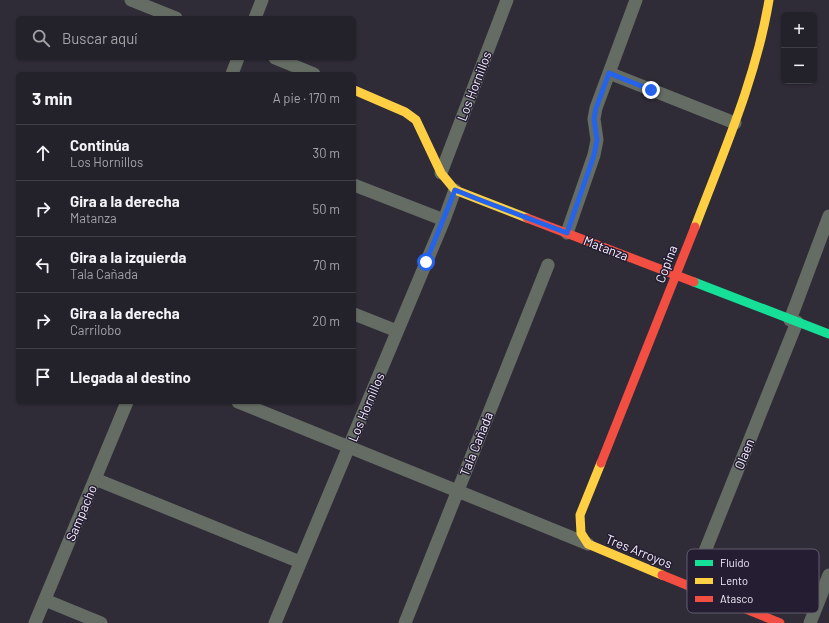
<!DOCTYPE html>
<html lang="es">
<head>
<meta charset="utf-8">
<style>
	:root { --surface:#232129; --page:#2b2931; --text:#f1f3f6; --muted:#a3a3a8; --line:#403e46 }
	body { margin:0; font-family:Barlow,sans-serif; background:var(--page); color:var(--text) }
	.controls { position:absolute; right:12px; top:12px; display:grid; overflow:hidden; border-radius:6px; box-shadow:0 1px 3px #0004 }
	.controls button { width:36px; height:36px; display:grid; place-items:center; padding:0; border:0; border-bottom:1px solid var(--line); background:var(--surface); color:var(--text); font:20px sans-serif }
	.stop { position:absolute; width:12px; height:12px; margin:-9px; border:3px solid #2563eb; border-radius:50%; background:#fff }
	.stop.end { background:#2563eb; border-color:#fff; box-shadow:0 1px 4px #0008 }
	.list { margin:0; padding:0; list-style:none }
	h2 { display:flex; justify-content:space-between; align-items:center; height:52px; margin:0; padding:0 16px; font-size:17px }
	h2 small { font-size:13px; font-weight:400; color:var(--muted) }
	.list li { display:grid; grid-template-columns:26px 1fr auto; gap:12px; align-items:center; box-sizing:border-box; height:56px; padding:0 16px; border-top:1px solid var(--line) }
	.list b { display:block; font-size:15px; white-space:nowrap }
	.list p { margin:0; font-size:13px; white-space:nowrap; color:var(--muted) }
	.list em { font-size:13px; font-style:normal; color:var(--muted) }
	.icon { flex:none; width:22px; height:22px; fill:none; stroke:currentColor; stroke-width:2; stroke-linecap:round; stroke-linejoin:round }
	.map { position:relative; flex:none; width:829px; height:623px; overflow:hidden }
	.search { position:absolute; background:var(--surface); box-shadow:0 1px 3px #0004; left:16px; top:16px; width:340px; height:44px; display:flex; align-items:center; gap:10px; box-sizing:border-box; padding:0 14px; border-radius:6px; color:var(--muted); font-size:15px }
	.panel { position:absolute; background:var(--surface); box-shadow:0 1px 3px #0004; left:16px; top:72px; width:340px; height:332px; border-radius:6px }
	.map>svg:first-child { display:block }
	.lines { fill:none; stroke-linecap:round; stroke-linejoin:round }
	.street { stroke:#656c63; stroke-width:13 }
	.fast { stroke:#16e098; stroke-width:9 }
	.slow { stroke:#ffcf43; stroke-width:9 }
	.jam { stroke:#f24e42; stroke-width:9 }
	.route { stroke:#2563eb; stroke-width:5 }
	.labels { text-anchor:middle; stroke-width:3; stroke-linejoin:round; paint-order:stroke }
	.street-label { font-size:13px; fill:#f4effd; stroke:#251d32 }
	.key { fill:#251d32; stroke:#635c6f; stroke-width:1 }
	.key-label { font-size:11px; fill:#f4effd }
</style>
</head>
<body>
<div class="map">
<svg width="829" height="623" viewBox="0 0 829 623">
	<rect width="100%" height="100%" fill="#2f2c37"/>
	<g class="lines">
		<!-- street -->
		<path class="street" d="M131,0L176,18
			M255,18L262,0
			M275,58L314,74
			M609,73L735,123
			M232,74L238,58
			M441,173L507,0
			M354,185L444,220
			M567,233L594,155L597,140L594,119L596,108L636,0
			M354,314L397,331
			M790,320L829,216
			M238,402L588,544
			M95,479L300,562
			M691,586L797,322
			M45,600L101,623
			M35,623L127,402
			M275,623L444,220L455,190
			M405,623L548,265
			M810,623L829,575"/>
		<!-- fast -->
		<path class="fast" d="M694,282L829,334"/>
		<!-- slow -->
		<path class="slow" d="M354,90L405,112L416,120L441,173L455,190L527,218
			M695,227C723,153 756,79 769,0
			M601,463L580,515L581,533L588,544L662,575"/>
		<!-- jam -->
		<path class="jam" d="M527,218L694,282
			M601,463L695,227
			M662,575L780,623"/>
	</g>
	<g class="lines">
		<!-- route -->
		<path class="route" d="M426,262L455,190L475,198L567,233L594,155L597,140L594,119L596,108L609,73L651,90"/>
	</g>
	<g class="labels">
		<!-- street labels -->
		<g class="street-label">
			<text transform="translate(474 86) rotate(-69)" y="5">Los Hornillos</text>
			<text transform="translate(606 248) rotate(21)" y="5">Matanza</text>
			<text transform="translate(666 264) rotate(-69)" y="5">Copina</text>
			<text transform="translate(366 407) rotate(-67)" y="5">Los Hornillos</text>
			<text transform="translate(476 444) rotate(-68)" y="5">Tala Cañada</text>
			<text transform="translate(744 454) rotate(-68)" y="5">Olaen</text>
			<text transform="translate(81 513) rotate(-67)" y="5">Sampacho</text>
			<text transform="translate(639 551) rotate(22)" y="5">Tres Arroyos</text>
		</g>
	</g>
	<!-- legend -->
	<rect x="687" y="549" width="132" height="64" rx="6" class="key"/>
	<rect x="695" y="560" width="18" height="6" fill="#16e098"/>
	<rect x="695" y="578" width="18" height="6" fill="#ffcf43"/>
	<rect x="695" y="596" width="18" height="6" fill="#f24e42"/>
	<g class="key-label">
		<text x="720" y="567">Fluido</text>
		<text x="720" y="585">Lento</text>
		<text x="720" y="603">Atasco</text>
	</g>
</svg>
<div class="controls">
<button>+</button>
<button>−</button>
</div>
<div class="stop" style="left:426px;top:262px"></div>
<div class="stop end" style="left:651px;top:90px"></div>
<div class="search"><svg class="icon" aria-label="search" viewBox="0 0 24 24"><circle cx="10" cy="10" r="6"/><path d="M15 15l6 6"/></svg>Buscar aquí</div>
<section class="panel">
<h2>3 min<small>A pie · 170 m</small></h2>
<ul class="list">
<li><svg class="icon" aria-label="ahead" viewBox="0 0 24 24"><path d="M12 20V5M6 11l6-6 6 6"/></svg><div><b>Continúa</b><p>Los Hornillos</p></div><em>30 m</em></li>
<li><svg class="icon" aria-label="right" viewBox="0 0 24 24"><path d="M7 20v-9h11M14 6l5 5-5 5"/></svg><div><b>Gira a la derecha</b><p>Matanza</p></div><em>50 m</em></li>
<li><svg class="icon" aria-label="left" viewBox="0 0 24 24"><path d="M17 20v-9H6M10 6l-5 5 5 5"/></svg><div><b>Gira a la izquierda</b><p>Tala Cañada</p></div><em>70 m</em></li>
<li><svg class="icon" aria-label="right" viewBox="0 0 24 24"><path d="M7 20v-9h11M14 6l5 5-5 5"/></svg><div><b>Gira a la derecha</b><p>Carrilobo</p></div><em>20 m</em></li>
<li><svg class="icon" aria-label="arrive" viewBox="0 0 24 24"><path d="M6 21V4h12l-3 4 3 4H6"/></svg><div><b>Llegada al destino</b></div></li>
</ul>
</section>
</div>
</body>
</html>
